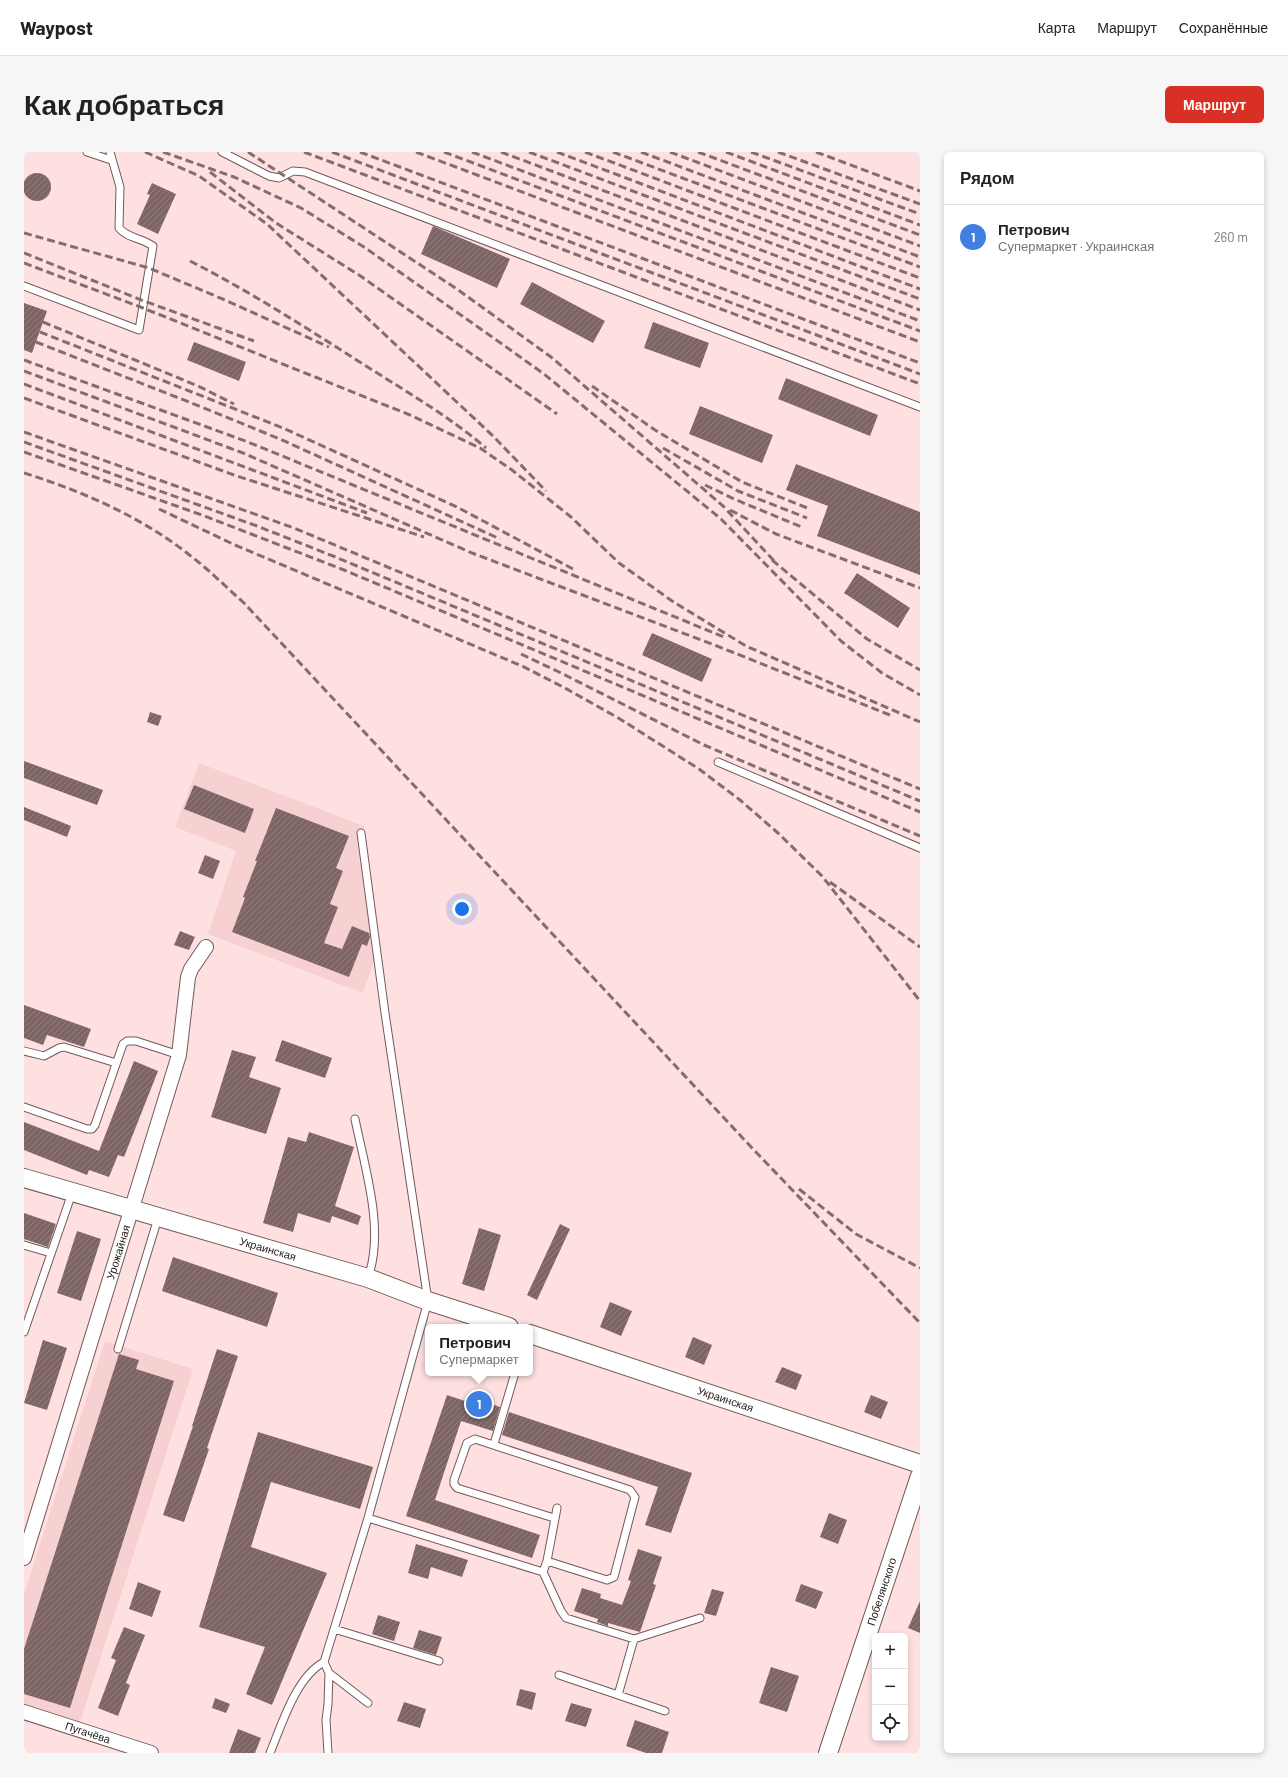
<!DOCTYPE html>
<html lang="ru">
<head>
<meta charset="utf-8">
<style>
	:root { --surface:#fff; --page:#f6f6f6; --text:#222; --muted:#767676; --line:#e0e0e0; --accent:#d93025 }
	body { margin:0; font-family:Barlow,sans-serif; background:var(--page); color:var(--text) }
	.controls { position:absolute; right:12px; bottom:12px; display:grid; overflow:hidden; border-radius:6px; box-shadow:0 2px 6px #0003 }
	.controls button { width:36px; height:36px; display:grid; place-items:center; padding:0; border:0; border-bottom:1px solid var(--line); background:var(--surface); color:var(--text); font:20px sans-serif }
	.you { position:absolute; left:438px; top:757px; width:14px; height:14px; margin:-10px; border:3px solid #fff; border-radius:50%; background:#1a73e8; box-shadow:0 0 0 6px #1a73e833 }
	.badge { display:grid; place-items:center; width:26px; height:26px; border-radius:50%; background:var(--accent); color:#fff; font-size:13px; font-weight:700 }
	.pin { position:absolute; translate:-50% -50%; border:2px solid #fff; box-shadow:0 1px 4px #0006 }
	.popup { position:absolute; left:401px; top:1172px; width:108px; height:52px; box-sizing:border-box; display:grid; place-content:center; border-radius:6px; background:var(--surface); filter:drop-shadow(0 1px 3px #0005); font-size:13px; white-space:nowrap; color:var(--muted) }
	.popup b { font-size:15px; color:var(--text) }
	.popup::after { content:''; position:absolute; left:50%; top:100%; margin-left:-8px; border:8px solid transparent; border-top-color:var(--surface) }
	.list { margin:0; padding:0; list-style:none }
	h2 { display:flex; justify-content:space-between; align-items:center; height:52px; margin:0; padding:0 16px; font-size:17px }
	h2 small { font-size:13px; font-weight:400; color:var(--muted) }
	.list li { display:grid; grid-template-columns:26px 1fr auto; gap:12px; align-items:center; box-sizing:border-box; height:64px; padding:0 16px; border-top:1px solid var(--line) }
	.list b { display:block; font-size:15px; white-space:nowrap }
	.list p { margin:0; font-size:13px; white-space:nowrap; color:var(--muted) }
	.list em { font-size:13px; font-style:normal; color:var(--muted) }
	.icon { flex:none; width:22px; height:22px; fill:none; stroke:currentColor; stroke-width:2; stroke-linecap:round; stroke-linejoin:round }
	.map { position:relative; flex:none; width:896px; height:1601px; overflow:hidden; border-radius:6px }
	header { display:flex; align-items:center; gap:24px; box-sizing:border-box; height:56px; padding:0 20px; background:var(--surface); border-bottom:1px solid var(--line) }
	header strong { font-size:19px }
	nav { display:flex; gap:22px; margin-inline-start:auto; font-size:14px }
	.intro { display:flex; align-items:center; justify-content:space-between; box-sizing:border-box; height:96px; padding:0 24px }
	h1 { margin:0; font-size:28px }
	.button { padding:10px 18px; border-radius:6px; background:var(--accent); color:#fff; font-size:14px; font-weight:700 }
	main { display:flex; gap:24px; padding:0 24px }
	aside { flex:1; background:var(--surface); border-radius:6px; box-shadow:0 2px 6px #0003 }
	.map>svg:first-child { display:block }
	.built { fill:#f7d0d1 }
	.building { fill:url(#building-hatch) }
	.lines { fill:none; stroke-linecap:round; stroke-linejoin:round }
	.service-casing { stroke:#725959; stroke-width:9 }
	.minor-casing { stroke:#725959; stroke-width:16 }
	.tertiary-casing { stroke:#725959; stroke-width:20 }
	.service { stroke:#fff; stroke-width:7 }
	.minor { stroke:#fff; stroke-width:14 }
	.tertiary { stroke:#fff; stroke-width:18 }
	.rail { stroke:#816e6f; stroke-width:3; stroke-dasharray:8 4; stroke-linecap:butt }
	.labels { text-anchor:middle; stroke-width:4; stroke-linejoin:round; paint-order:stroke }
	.street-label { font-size:11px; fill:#231919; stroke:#fff }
</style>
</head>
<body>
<header>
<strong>Waypost</strong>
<nav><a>Карта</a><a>Маршрут</a><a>Сохранённые</a></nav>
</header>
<div class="intro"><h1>Как добраться</h1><a class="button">Маршрут</a></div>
<main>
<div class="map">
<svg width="896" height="1601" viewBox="0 0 896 1601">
	<defs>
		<pattern id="building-hatch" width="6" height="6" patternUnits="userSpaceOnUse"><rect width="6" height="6" fill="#7e6565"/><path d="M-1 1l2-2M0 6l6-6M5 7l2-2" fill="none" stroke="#917e7e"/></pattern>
	</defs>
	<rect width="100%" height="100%" fill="#ffe0e1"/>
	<!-- built -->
	<path class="built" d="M175,611L340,674L358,811L350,809L339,841L184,782L212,699L151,675Z
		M81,1189L169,1217L56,1570L0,1552V1442Z"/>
	<!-- building -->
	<path class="building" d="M-1 35a14 14 0 1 1 28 0a14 14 0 1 1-28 0Z
		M128,31L152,42L134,82L113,72L126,43L123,42Z
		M409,74L486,107L473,136L397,102Z
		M508,130L581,169L569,191L496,152Z
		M0,151L23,159L8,201L0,198Z
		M629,170L685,191L676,216L620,196Z
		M170,190L222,210L215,229L163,208Z
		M762,226L854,263L846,284L754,247Z
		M676,254L749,283L738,311L665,282Z
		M772,312L896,360V423L793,384L804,354L762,338Z
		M833,421L886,456L874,476L820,441Z
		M628,481L688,507L678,530L618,503Z
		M126,560L138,564L134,574L123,570Z
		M0,609L79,638L73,653L0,626Z
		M170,633L230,657L221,681L160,657Z
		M0,655L47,674L43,685L0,668Z
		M252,656L325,684L312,716L319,719L306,752L314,755L300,791L318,797L328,774L345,781L346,785L343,794L338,792L325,825L208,780L221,746L219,745L233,709H231Z
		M181,703L196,709L189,727L174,721Z
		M156,779L171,785L165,798L150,793Z
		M0,853L67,877L60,895L23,883L19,893L0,886Z
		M258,888L308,906L301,926L251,909Z
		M208,898L232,905L225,925L257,936L242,982L187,965Z
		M110,909L134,919L100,1005L94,1003L85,1025L65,1018L63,1023L0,998V970L75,999Z
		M285,980L330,995L311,1054L337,1064L334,1073L308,1064L306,1071L274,1061L269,1080L239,1071L264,985L282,990Z
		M0,1061L32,1072L24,1095L0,1087Z
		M536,1072L546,1077L513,1148L503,1143Z
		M455,1076L477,1083L460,1139L438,1132Z
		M53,1079L77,1087L57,1149L33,1141Z
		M149,1105L254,1141L243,1175L138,1139Z
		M586,1150L608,1159L597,1184L576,1175Z
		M669,1185L688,1193L680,1213L661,1205Z
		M19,1188L43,1196L23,1258L0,1251Z
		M193,1197L214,1204L183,1296L185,1297L160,1370L139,1363L169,1274H168Z
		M95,1202L115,1208L112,1217L150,1229L46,1556L0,1542V1497Z
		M758,1215L778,1223L772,1238L751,1230Z
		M423,1243L450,1252L452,1247L476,1255L469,1279L437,1269L411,1348L516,1383L508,1406L382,1364Z
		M847,1243L864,1250L857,1267L840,1260Z
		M485,1260L668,1321L647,1381L621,1373L634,1335L478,1283Z
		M234,1280L349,1315L336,1357L247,1330L227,1395L303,1421L248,1553L222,1542L241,1495L175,1475Z
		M805,1361L823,1368L814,1392L796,1385Z
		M392,1392L444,1408L438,1425L407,1415L404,1427L384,1421Z
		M614,1397L638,1405L629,1432L632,1433L616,1480L584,1471V1474L573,1470L574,1467L550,1459L558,1436L577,1442L576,1446L598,1453L607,1429L604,1428Z
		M114,1430L137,1439L128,1465L105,1457Z
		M777,1432L799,1440L792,1457L771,1449Z
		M688,1437L700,1440L692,1464L680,1461Z
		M896,1449V1481L884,1476Z
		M354,1463L376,1470L370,1489L348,1482Z
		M100,1475L121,1483L102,1531L106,1533L94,1564L74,1556L92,1508L87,1506Z
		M395,1478L418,1485L412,1503L389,1496Z
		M747,1515L775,1524L763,1560L735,1551Z
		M496,1537L512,1541L508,1558L492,1553Z
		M191,1546L206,1552L202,1561L188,1556Z
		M380,1550L402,1557L396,1576L373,1569Z
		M547,1551L568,1557L562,1575L541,1569Z
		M611,1568L645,1580L638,1601H622L602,1594Z
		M214,1577L237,1586L231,1601H205Z"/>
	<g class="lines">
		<!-- service casing -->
		<g class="service-casing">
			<path id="service" d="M63,0L87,8
				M198,0L245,24L255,26L269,19L281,20L896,255
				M0,134L115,178L129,94C118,86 103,86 95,76L96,35L86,0
				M694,610L896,696
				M337,681L361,861L404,1149L344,1366L519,1420L523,1409L533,1356
				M0,899L20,904L35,896L40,895L92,911
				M0,955L63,977H68L71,973L99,892L103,889H112L155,903
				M331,967C341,1017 361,1077 344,1126
				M0,1093L27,1101
				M0,1180L48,1041
				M94,1197L134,1066
				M470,1292L491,1221
				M523,1409L583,1428L590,1425L611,1345L606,1338L451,1287L443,1291L430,1328V1332L433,1336L530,1366
				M519,1420L537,1459L542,1466L610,1487L676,1466
				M310,1477L415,1509
				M300,1510L305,1521L304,1552L302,1568L304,1601
				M305,1521L344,1551
				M535,1523L594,1543L610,1487
				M594,1543L641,1559
				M246,1601C258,1572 272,1525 300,1510L344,1366"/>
		</g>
		<!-- minor casing -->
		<g class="minor-casing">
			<g id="minor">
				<path id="s1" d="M0,1406L155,903L164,825L167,817L182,795"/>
				<path id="s2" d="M0,1560L127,1601"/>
			</g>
		</g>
		<!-- tertiary casing -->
		<g class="tertiary-casing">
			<g id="tertiary">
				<path id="s3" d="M0,1026L344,1126L404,1149L485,1175"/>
				<path id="s4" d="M506,1182L896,1312"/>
				<path id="s5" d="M804,1601L896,1324"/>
			</g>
		</g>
		<!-- service -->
		<use href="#service" class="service"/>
		<!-- minor -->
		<use href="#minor" class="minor"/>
		<!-- tertiary -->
		<use href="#tertiary" class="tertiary"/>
		<!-- rail -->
		<path class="rail" d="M121,0L175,24L243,72L469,284L522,339
			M139,0L210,25L277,56L340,95L471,187L520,222L697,367L817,489L858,521L896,543
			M224,0L433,137L527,205L699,354L753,412
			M280,0L896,232
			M308,0L896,222
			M336,0L896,211
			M392,0L896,190
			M420,0L896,179
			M448,0L896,169
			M477,0L896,158
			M505,0L896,147
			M533,0L896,137
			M561,0L896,126
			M589,0L896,115
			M617,0L896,105
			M646,0L896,94
			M674,0L896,83
			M702,0L896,73
			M727,0L896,62
			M754,0L896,52
			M792,0L896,39
			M186,20L252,71L335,123L533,262
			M0,81L125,116L201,148L305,195
			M0,101L120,149L230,189
			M166,109C227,140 284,177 342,214C383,240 426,265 462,296
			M0,111L119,156L386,263L456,296L488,318L547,365L595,411L648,449L722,494L896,570
			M19,170L174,234L210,252
			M16,180L259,276L433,355L549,417
			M12,190L165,250L256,287L476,387
			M0,208L224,290L700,485
			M0,219L219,301L448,401L693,494L866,563
			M0,232L343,361
			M568,234L631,278L718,330L786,357
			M0,246L210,323L400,385
			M0,280L270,376L896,637
			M0,290L233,374L309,404L896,649
			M639,296L714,339L783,366
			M0,300L178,363L320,418L896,660
			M0,321C58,339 115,364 163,401C183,416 201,434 220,451L728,996L896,1171
			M681,333L710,347L780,376
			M135,357L211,393L498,514L541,536L596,567L675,617L716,648L754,681L798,724L896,849
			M706,358L752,382L896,436
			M748,408L843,487L896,518
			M497,502L535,520L680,593L896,684
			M806,730L896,795
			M775,1037L832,1082L896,1116"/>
	</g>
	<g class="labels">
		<!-- street labels -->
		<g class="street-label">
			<text dy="4" stroke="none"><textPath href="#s3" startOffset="254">Украинская</textPath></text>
			<text dy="4" stroke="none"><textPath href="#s1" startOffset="320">Урожайная</textPath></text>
			<text dy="4" stroke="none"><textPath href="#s4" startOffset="206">Украинская</textPath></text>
			<text dy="4" stroke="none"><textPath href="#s5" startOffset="170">Побелянского</textPath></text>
			<text dy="4" stroke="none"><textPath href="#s2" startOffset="67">Пугачёва</textPath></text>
		</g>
	</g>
</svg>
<div class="controls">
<button>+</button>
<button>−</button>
<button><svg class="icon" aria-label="locate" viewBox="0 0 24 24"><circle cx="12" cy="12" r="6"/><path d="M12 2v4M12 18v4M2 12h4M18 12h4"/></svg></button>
</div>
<div class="you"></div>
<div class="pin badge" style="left:455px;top:1252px;background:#3f7fe0">1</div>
<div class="popup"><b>Петрович</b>Супермаркет</div>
</div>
<aside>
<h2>Рядом<small></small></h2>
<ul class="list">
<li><span class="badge" style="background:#3f7fe0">1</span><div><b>Петрович</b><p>Супермаркет · Украинская</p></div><em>260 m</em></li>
</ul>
</aside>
</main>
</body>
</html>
